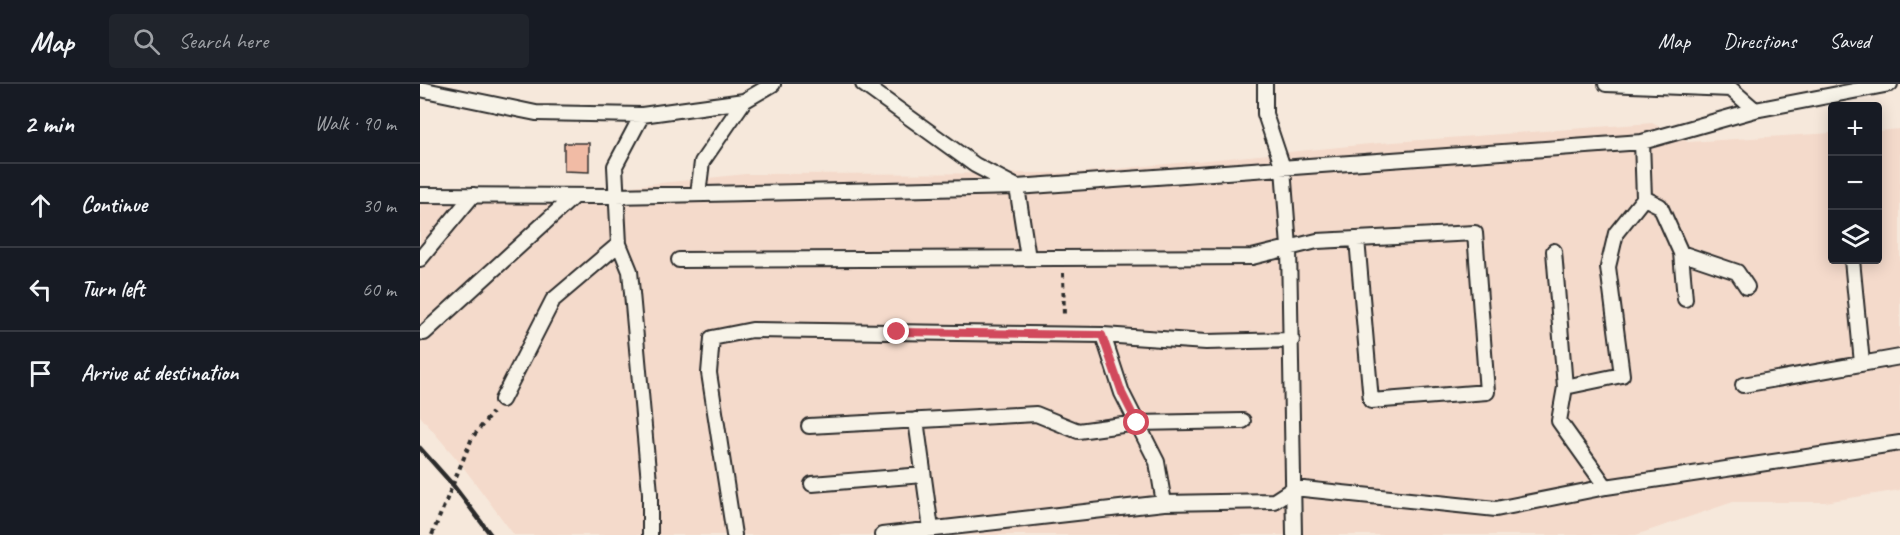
<!DOCTYPE html>
<html lang="en">
<head>
<meta charset="utf-8">
<style>
	:root { --surface:#171b24; --page:#20242c; --text:#f1f3f6; --muted:#9ea1a6; --line:#363941 }
	body { margin:0; font-family:Caveat,sans-serif; background:var(--page); color:var(--text) }
	.controls { position:absolute; right:18px; top:18px; display:grid; overflow:hidden; border-radius:6px; box-shadow:0 3px 15px #0003 }
	.controls button { width:54px; height:54px; display:grid; place-items:center; padding:0; border:0; border-bottom:2px solid var(--line); background:var(--surface); color:var(--text); font:30px sans-serif }
	.stop { position:absolute; width:18px; height:18px; margin:-14px; border:4px solid #d1495b; border-radius:50%; background:#fff }
	.stop.end { background:#d1495b; border-color:#fff; box-shadow:0 2px 6px #0008 }
	.list { margin:0; padding:0; list-style:none }
	h2 { display:flex; justify-content:space-between; align-items:center; height:78px; margin:0; padding:0 24px; font-size:26px }
	h2 small { font-size:20px; font-weight:400; color:var(--muted) }
	.list li { display:grid; grid-template-columns:39px 1fr auto; gap:18px; align-items:center; box-sizing:border-box; height:84px; padding:0 24px; border-top:2px solid var(--line) }
	.list b { display:block; font-size:22px; white-space:nowrap }
	.list em { font-size:20px; font-style:normal; color:var(--muted) }
	.icon { flex:none; width:33px; height:33px; fill:none; stroke:currentColor; stroke-width:2; stroke-linecap:round; stroke-linejoin:round }
	.map { position:relative; flex:none; width:1480px; height:451px; overflow:hidden }
	header { display:flex; align-items:center; gap:36px; box-sizing:border-box; height:84px; padding:0 30px; background:var(--surface); border-bottom:2px solid var(--line) }
	header strong { font-size:28px }
	nav { display:flex; gap:33px; margin-inline-start:auto; font-size:21px }
	.search { width:420px; height:54px; background:var(--page); display:flex; align-items:center; gap:15px; box-sizing:border-box; padding:0 21px; border-radius:6px; color:var(--muted); font-size:22px }
	main { display:flex }
	aside { flex:1; background:var(--surface) }
	.map>svg:first-child { display:block }
	.built { fill:#f4dacb }
	.building { fill:#f1bba5; stroke:#2b2b2b; stroke-width:1.5 }
	.lines { fill:none; stroke-linecap:round; stroke-linejoin:round }
	.lane-casing { stroke:#2b2b2b; stroke-width:18 }
	.path { stroke:#2b2b2b; stroke-width:4; stroke-dasharray:4.5 4.5; stroke-linecap:butt }
	.lane { stroke:#f7f3e8; stroke-width:14 }
	.rail { stroke:#2b2b2b; stroke-width:4.5 }
	.route { stroke:#d1495b; stroke-width:8 }
</style>
</head>
<body>
<header>
<strong>Map</strong>
<div class="search"><svg class="icon" aria-label="search" viewBox="0 0 24 24"><circle cx="10" cy="10" r="6"/><path d="M15 15l6 6"/></svg>Search here</div>
<nav><a>Map</a><a>Directions</a><a>Saved</a></nav>
</header>
<main>
<aside>
<h2>2 min<small>Walk · 90 m</small></h2>
<ul class="list">
<li><svg class="icon" aria-label="ahead" viewBox="0 0 24 24"><path d="M12 20V5M6 11l6-6 6 6"/></svg><div><b>Continue</b></div><em>30 m</em></li>
<li><svg class="icon" aria-label="left" viewBox="0 0 24 24"><path d="M17 20v-9H6M10 6l-5 5 5 5"/></svg><div><b>Turn left</b></div><em>60 m</em></li>
<li><svg class="icon" aria-label="arrive" viewBox="0 0 24 24"><path d="M6 21V4h12l-3 4 3 4H6"/></svg><div><b>Arrive at destination</b></div></li>
</ul>
</aside>
<div class="map">
<svg width="1480" height="451" viewBox="0 0 1480 451">
	<rect width="100%" height="100%" fill="#f6e8db"/>
	<filter id="ink" filterUnits="userSpaceOnUse"><feTurbulence type="fractalNoise" baseFrequency=".0167" numOctaves="2"/><feDisplacementMap in="SourceGraphic" scale="12" xChannelSelector="R" yChannelSelector="G"/><feConvolveMatrix kernelMatrix="1 2 1 2 8 2 1 2 1" color-interpolation-filters="sRGB"/></filter>
	<g filter="url(#ink)">
		<!-- built -->
		<path class="built" d="M1232,39L1268,58L1412,49V176H1458V47L1480,45V406L1405,418H1313L1216,451H94L41,380L0,332V102L164,107L326,90L655,89L960,59Z"/>
		<!-- building -->
		<path class="building" d="M144,59H169V88L144,87Z"/>
		<g class="lines">
			<!-- lane casing -->
			<g class="lane-casing">
				<path id="lane" d="M443,0L555,81L597,103L608,174
					M845,0V30L863,84L869,163L874,451
					M1186,0L1311,5L1335,26
					M0,5L116,29L222,31L324,17L353,0
					M222,31L195,82L199,160L210,187L230,409V451
					M278,110L282,78L324,17
					M0,111L196,112L597,103L1222,58L1335,26L1470,0
					M1224,114L1240,122L1261,169L1265,215
					M1134,167L1145,303L1139,337L1186,403
					M1261,169L1317,188L1327,203
					M0,175L53,111
					M259,176L832,173L897,157L1055,149L1067,308L951,317L937,155
					M1432,176L1442,279
					M4,249L154,112
					M683,251L702,309L737,378L744,419
					M1323,301L1480,273
					M1145,303L1202,291L1188,183L1196,149L1224,114L1222,58
					M82,316L133,216L199,160
					M496,336L511,445
					M389,342L616,330L658,347L717,339L823,337
					M392,400L503,391
					M314,451L289,289L292,254L332,246L683,251L786,258L872,256
					M462,451L744,419L854,417L874,404L1076,425L1186,403L1480,359"/>
			</g>
			<!-- path -->
			<path class="path" d="M643,189L644,233
				M12,451L52,354L72,329"/>
			<!-- lane -->
			<use href="#lane" class="lane"/>
			<!-- rail -->
			<path class="rail" d="M0,364L33,401L71,451"/>
		</g>
	</g>
	<g class="lines" filter="url(#ink)">
		<!-- route -->
		<path class="route" d="M477,248L682,251L702,309L717,339"/>
	</g>
</svg>
<div class="controls">
<button>+</button>
<button>−</button>
<button><svg class="icon" aria-label="layers" viewBox="0 0 24 24"><path d="M12 4l9 5-9 5-9-5zM3 14l9 5 9-5"/></svg></button>
</div>
<div class="stop" style="left:717px;top:339px"></div>
<div class="stop end" style="left:477px;top:248px"></div>
</div>
</main>
</body>
</html>
